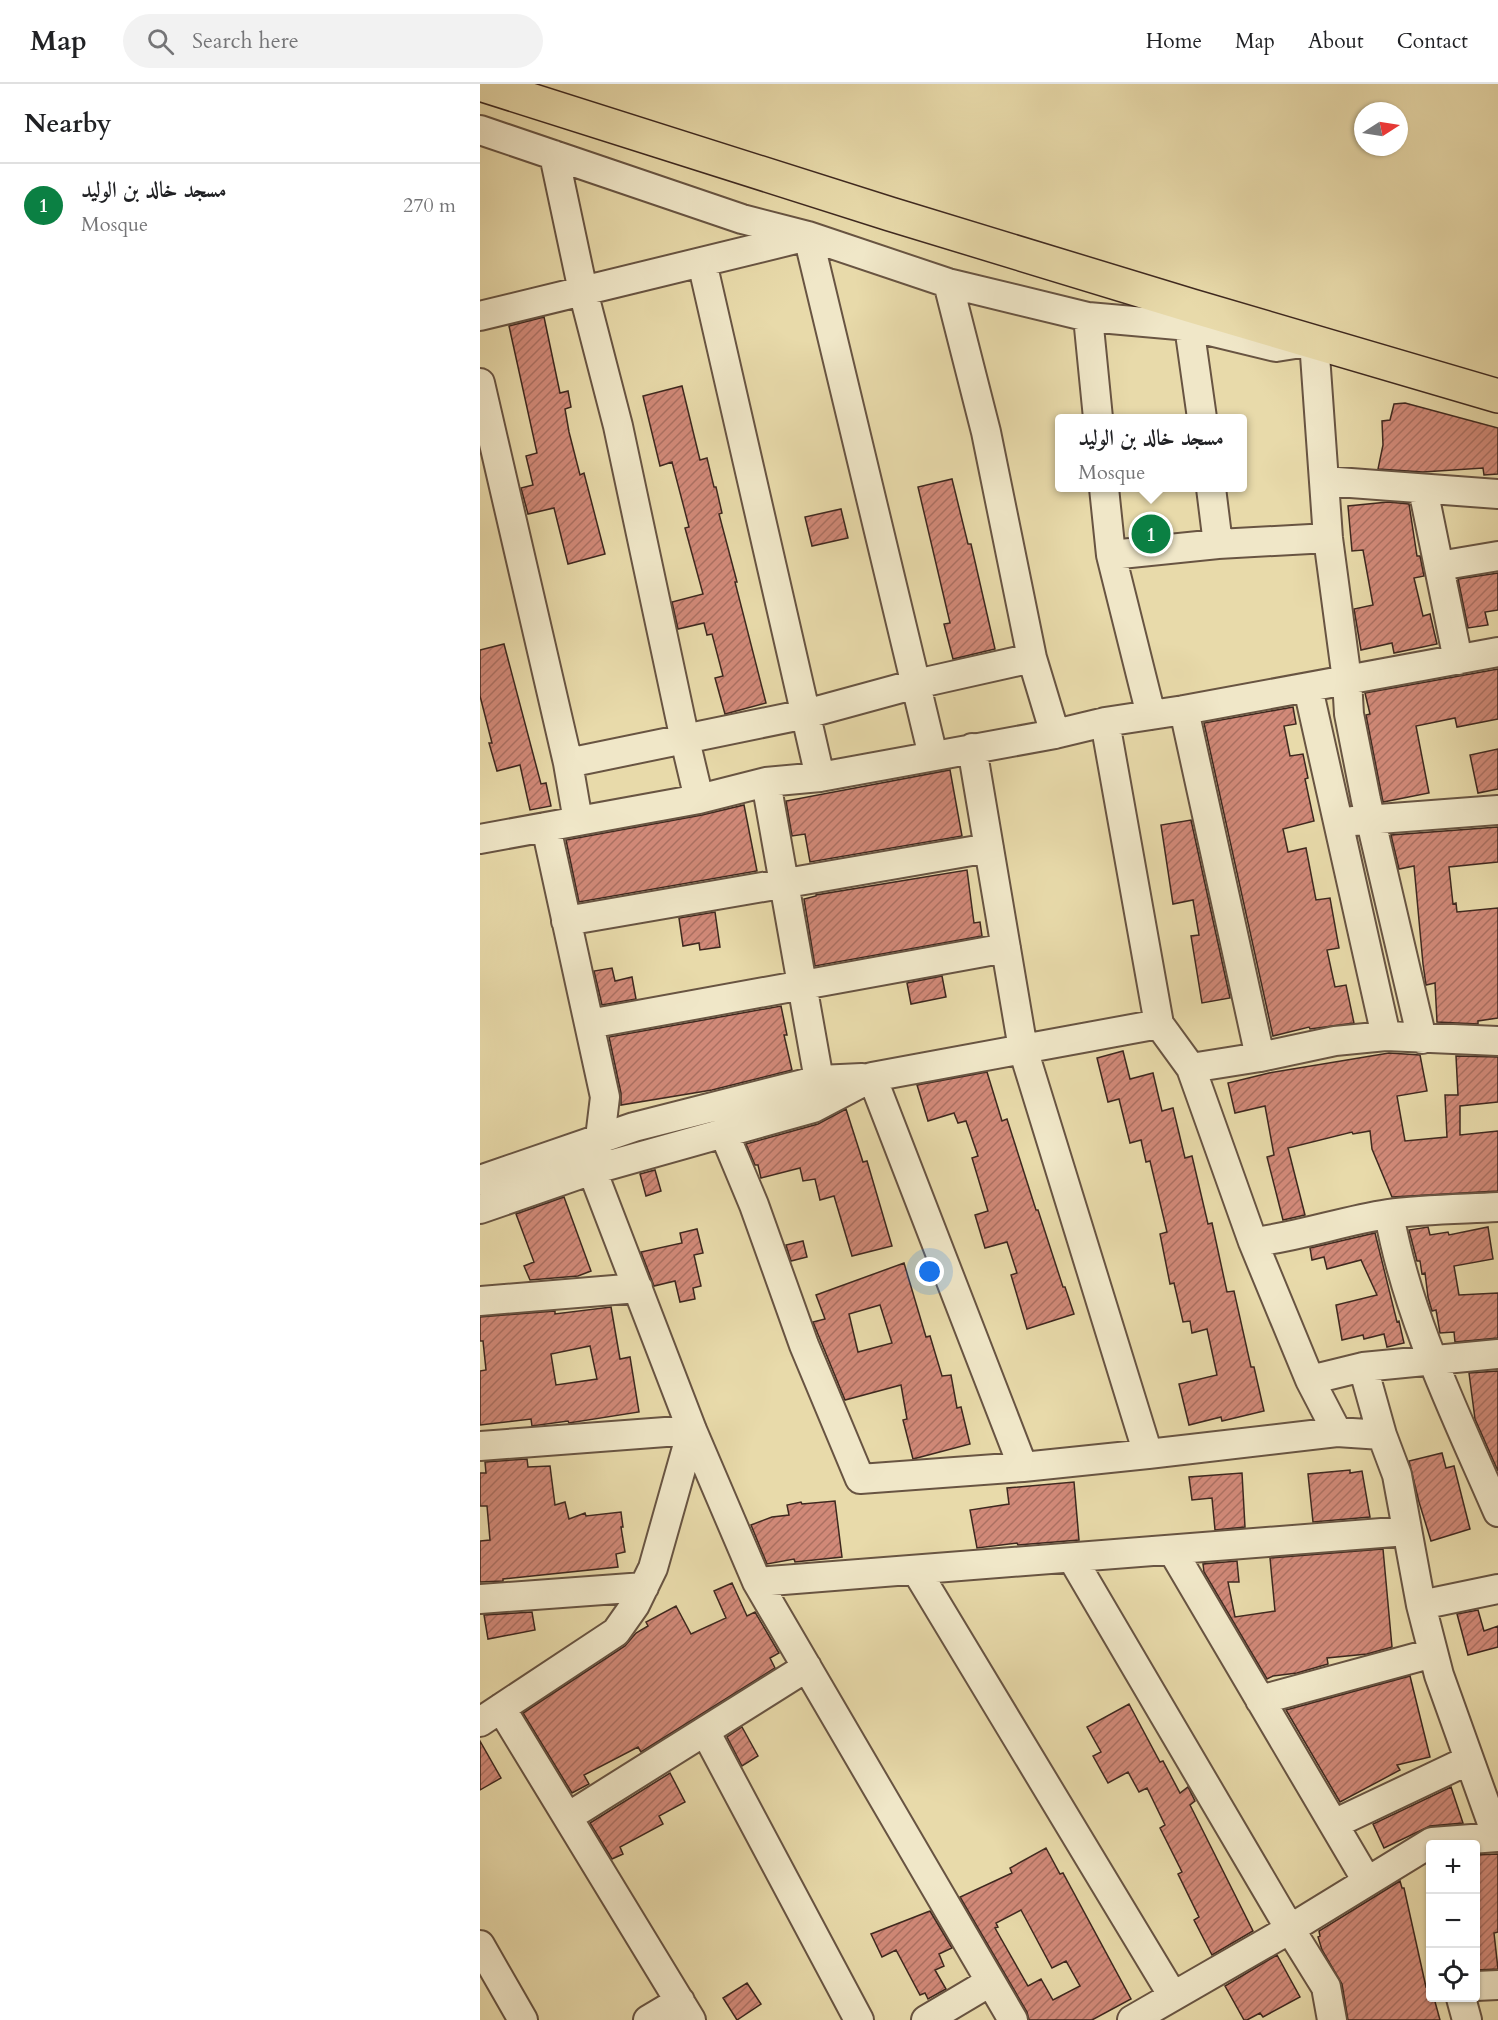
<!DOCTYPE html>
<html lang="en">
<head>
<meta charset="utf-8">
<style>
	:root { --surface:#fff; --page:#f2f2f2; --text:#202124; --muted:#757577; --line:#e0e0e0; --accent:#0b8043 }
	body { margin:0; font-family:Cardo,Amiri,serif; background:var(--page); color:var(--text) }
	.controls { position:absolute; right:18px; bottom:18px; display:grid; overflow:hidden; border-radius:6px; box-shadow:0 2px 4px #0004 }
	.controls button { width:54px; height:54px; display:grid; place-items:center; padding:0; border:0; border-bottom:2px solid var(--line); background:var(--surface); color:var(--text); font:30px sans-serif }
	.compass { position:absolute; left:874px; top:18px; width:54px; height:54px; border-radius:50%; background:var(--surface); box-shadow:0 2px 4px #0004; rotate:78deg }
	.you { position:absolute; left:450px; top:1188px; width:21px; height:21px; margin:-15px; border:4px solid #fff; border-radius:50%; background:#1a73e8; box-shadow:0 0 0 9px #1a73e833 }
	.badge { display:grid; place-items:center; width:39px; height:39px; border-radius:50%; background:var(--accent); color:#fff; font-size:20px; font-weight:700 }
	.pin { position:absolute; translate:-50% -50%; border:3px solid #fff; box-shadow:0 2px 6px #0006 }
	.popup { position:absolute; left:575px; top:330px; width:192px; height:78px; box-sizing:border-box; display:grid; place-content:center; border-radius:6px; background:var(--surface); filter:drop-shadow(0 2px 4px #0005); font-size:20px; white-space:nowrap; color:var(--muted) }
	.popup b { font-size:22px; color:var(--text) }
	.popup::after { content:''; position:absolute; left:50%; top:100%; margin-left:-12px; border:12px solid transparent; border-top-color:var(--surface) }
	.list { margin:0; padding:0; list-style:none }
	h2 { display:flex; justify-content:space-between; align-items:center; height:78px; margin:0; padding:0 24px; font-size:26px }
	h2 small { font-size:20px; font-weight:400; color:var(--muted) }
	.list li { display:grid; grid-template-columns:39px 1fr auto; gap:18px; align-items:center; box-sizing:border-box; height:84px; padding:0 24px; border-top:2px solid var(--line) }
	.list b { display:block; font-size:22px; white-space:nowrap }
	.list p { margin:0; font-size:20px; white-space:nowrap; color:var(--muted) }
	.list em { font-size:20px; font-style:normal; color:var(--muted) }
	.icon { flex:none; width:33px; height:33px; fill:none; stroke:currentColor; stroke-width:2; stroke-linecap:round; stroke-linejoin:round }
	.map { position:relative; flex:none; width:1018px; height:1936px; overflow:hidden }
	header { display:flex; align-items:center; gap:36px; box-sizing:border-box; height:84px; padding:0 30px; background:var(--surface); border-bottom:2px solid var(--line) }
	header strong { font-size:28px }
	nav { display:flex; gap:33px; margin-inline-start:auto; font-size:21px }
	.search { width:420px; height:54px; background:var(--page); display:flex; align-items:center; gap:15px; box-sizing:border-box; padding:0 21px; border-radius:33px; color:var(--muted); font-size:22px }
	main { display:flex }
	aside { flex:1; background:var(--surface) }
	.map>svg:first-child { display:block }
	.building { fill:url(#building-hatch); stroke:#3e281f; stroke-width:1.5; fill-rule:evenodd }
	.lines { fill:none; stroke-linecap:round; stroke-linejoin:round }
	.minor-casing { stroke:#685442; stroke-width:32 }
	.major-casing { stroke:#3e281f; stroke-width:36 }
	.minor { stroke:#f0e7c8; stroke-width:28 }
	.major { stroke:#e8daaa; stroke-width:33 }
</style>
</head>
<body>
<header>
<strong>Map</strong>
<div class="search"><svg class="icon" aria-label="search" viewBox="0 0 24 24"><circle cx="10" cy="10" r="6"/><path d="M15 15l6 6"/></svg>Search here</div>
<nav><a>Home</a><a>Map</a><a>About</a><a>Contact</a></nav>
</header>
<main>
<aside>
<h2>Nearby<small></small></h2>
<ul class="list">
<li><span class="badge">1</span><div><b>مسجد خالد بن الوليد</b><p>Mosque</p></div><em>270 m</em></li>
</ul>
</aside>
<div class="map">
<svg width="1018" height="1936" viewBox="0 0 1018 1936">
	<defs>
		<pattern id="building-hatch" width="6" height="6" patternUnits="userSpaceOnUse" patternTransform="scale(1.5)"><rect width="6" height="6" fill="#d18978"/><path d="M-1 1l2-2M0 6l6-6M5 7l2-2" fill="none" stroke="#ab7062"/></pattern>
	</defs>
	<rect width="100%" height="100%" fill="#e8daaa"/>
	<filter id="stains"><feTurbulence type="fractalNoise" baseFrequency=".00333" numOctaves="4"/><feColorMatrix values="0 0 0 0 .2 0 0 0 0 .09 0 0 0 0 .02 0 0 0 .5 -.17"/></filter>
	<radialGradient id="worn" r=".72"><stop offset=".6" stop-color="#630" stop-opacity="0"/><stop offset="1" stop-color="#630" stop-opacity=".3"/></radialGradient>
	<!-- building -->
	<path class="building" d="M64,233L80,309L88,307L91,323L85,325L89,348L100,391L104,389L125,470L88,480L74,424L48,430L41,404L53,401L46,372L57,369L29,242Z
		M202,302L220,376L227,374L234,403H236L242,429L239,430L257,498H255L286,619L245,630L235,594L243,592L232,550L227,551L224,539L198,545L192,518L223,510L205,444L209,443L192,378L180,382L163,312Z
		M925,319L1018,344V390L1004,391L1003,384L943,388L898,385L903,361L902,337L910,336L914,320Z
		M472,395L488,460H491L515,565L473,575L464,540L470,539L438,403Z
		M908,418L929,420L937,472H940L944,492L934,494L943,532L950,530L957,560L914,569L912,559L881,566L874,525L893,521L883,466L872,467L868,422Z
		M361,425L368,454L332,462L325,433Z
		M1018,489V526L1005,528L1008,541L988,544L978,495Z
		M24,560L61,700L66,699L71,722L50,726L40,681L17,687L9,659H12L0,612V566Z
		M1018,585V635L977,643L975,634L936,642L949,709L903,718L886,631L890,630L885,609Z
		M813,623L816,640L804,642L810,672L823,670L828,694L825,695L834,737L803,745L808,768L826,764L836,816L850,814L859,864L847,866L855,903L866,901L874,939L830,945L829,943L793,952L724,639Z
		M1018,665V705L998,709L990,671Z
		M470,686L482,752L330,778L325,750L312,752L306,717Z
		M264,721L277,787L99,818L86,756L222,731Z
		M711,736L750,914L722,919L711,852L719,851L713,816L693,820L681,741Z
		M1018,743V778L969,783L973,820L976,819L977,828L1018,824V934L998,937V940L957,938L955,899L946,901L943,880L934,782L919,785L911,751Z
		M487,786L494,839L500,838L502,852L335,882L324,815L336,812V811Z
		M235,828L240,863L220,866L219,859L203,862L199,834Z
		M132,884L135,897L152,893L156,915L122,921L114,887Z
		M462,892L466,913L431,920L427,899Z
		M301,922L307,951H304L312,986L232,1006L141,1021V1009L129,953Z
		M643,967L650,995L673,989L682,1027L693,1024L705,1074L712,1072L728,1140L732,1139L747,1208L754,1207L771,1283H774L784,1327L742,1337L741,1333L709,1341L699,1300L737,1291L727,1245L712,1249L710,1237L703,1238L694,1199L690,1200L680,1150L687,1148L670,1077L666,1078L661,1056L650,1059L639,1015L628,1018L617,974Z
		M909,969L940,971L947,1007L917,1012L925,1057L967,1053L965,1011H978L976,972L1018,973V1018L980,1022V1051L1018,1047V1107L912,1113L892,1065L890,1047L873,1050L872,1048L808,1064L825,1131L803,1136L787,1073L794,1071L785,1022L755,1029L748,999L789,989Z
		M507,988L522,1037L527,1035L556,1126H558L583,1203H585L594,1230L547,1245L531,1191L537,1189L527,1158L505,1164L495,1131L508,1127L492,1074L498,1072L486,1037L478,1039L474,1029L448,1037L437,1001Z
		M366,1025L383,1078L387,1077L412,1162L372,1172L354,1112L340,1116L335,1095L323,1097L320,1084L281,1094L278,1081H275L266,1060L338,1040Z
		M175,1086L181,1107L166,1112L160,1090Z
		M84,1113L111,1187L98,1192L50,1196L44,1182L54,1178L36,1130Z
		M948,1143L950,1151L968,1148L969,1151L1008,1143L1013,1175L974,1182L979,1211L1018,1209V1254L975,1258L974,1248L960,1249L956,1226L952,1227L948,1213L945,1189L942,1190L940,1177H937L929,1146Z
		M217,1145L223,1169L214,1171L221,1202L213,1204L215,1215L200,1218L195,1197L174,1202L161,1168L202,1159L200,1149Z
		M895,1149L917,1238L919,1237L924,1259L907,1263L904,1250L884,1255L883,1251L862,1256L856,1221L897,1211L881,1176L847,1185L844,1173L832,1176L830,1164Z
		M323,1157L327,1173L311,1177L306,1161Z
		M424,1179L446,1253L450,1252L462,1292L471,1291L477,1324L481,1323L490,1360L433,1375L423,1336L427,1335L421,1301L365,1316L333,1238L345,1235L336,1211ZM400,1221L412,1259L378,1268L369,1230Z
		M131,1223L140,1275L150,1273L159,1328L89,1339L88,1337L52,1342L51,1335L0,1341V1287L6,1286L3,1257H0V1233L75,1227V1230ZM110,1262L117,1295L76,1301L71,1270Z
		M1018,1287V1387L995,1335L989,1289Z
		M962,1369L966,1384L974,1382L990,1445L951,1457L939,1418L929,1377Z
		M47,1375L48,1383L70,1382L75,1421L85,1418L89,1435L105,1429L106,1432L141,1428L143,1443H141L145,1468L136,1470L138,1483L23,1495V1497L0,1498V1457L10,1456L7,1422H0V1389H6L5,1378Z
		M870,1386V1389L882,1387L890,1433L833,1438L828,1390Z
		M762,1389L765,1443L735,1446L732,1414L712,1416L709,1393Z
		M594,1398L599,1456L538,1461L537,1459L497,1464L490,1426L529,1420L527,1404Z
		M355,1417L362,1473L315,1478L314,1475L287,1480L271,1441L292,1433L309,1431L307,1421L321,1418L322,1420Z
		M903,1465L912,1563L887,1570L847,1574L848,1580L817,1589L793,1592L787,1595L724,1488L723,1480L757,1477L759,1498H748L755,1533L795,1527L790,1474Z
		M252,1499L267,1532L275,1528L299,1569L290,1574L295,1584L161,1668L158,1663L104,1691L109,1700L92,1709L43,1629L145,1562L156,1549L168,1542L166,1538L196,1522L211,1550L246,1534L234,1507Z
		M998,1526L1004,1547L1018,1542V1563L988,1571L977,1530Z
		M52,1528L55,1546L8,1555L4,1531Z
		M930,1592L950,1673L917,1681L920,1686L860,1718L806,1626Z
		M649,1620L680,1678L683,1677L700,1709L708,1703L715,1717L710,1721L773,1847L732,1871L714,1836L719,1833L698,1790L702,1788L680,1744L685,1741L667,1704L659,1708L648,1688L628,1699L613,1672L621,1668L607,1643Z
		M262,1643L278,1672L262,1682L247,1653Z
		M0,1657L21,1694L0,1706Z
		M190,1689L205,1718L179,1732L183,1740L140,1763L143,1770L132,1775L110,1739Z
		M971,1703L983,1739L950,1742L904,1764L893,1740Z
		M566,1764L580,1790L583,1789L651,1915L612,1936H549L547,1928L480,1813L532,1789L530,1784ZM541,1826L572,1884L586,1877L600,1902L573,1916L561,1895L548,1902L515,1844L518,1843L516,1839Z
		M1018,1770V1848L1014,1849L1018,1885L996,1886V1771Z
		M920,1797L922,1804H924L946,1903L951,1902V1914H954L960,1936H868L862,1900L842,1866L838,1853L840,1852L839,1847Z
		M450,1827L472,1864L459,1870L464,1882L455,1886L466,1905L448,1915L445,1909L440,1911L416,1866L402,1873L391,1850Z
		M797,1871L820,1913L783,1933L780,1929L767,1936H764L745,1902Z
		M267,1899L281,1920L257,1936L243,1914Z"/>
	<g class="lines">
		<!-- minor casing -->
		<g class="minor-casing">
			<path id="minor" d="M0,46L262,135L328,152L468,199L608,233L709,242L796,263L834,257L848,454L867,596L869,630L886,716L942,955
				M74,71L103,207L138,342L205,656L219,715
				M222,178L340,693
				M468,199L506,348L552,574
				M0,232L328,152L453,672
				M608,233L618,334
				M709,242L722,334
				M0,299L88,679L98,737
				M844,397L1018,410
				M624,404L631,471L671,631
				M731,404L738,460
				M943,405L978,576
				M631,471L738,460L848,454
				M959,482L1018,472
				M828,604L906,952
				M704,626L780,973
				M625,638L679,940L711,984L773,1158L830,1296L883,1283L1018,1270
				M492,664L543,965L392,993L543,1383L668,1370L543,965L679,940
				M88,679L326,630L436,600L552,574L575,650
				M286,698L339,996
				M873,737L1018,726
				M66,743L125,1013L120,1054L112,1086L212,1346L277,1498L533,1936
				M0,755L219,715L286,698L340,693L575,650L625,638L704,626L1018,568
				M86,837L509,764
				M109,940L526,864
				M711,984L780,973L855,957L906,952L1018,957
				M244,1049L274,1121L324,1261L380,1395L543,1383
				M0,1096L154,1043L339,996L382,994
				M0,1125L112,1086L333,1024L392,993
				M909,1130C928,1235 976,1331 1018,1428
				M773,1158C818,1153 862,1137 908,1130C944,1125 982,1125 1018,1123
				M0,1217L158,1204
				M883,1283L902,1351
				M830,1296L857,1348
				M0,1362L212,1346L173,1484L155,1521L136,1548L0,1638
				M668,1370L857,1348L902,1351L917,1391L941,1521L959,1591L1017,1753
				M692,1466L887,1797
				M592,1474L810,1845L846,1903L852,1936
				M436,1486L693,1912
				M277,1498L927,1447
				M0,1515L164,1503
				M941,1521L1018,1505
				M780,1616L953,1569
				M21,1624L211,1936
				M225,1647L379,1936
				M88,1733L327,1583
				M854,1740L989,1676
				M0,1861L43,1936
				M996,1902L1018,1901
				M981,1914L987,1936
				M168,1936L200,1917
				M446,1936L510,1898
				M652,1936L810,1845L952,1758L1018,1753"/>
		</g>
		<!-- major casing -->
		<g class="major-casing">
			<path id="major" d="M0,0L410,130L712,222L1018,312"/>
		</g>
		<!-- minor -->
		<use href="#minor" class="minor"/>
		<!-- major -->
		<use href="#major" class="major"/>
	</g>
	<rect width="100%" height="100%" filter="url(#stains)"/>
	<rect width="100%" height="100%" fill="url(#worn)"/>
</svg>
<div class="controls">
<button>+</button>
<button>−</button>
<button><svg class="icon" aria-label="locate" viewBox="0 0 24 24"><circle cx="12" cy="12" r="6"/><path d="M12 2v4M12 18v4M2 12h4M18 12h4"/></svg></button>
</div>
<svg class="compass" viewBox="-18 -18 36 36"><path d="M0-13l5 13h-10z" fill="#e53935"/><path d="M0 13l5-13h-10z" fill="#757577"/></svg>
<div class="you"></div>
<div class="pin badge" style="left:671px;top:450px">1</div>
<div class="popup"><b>مسجد خالد بن الوليد</b>Mosque</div>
</div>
</main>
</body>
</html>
